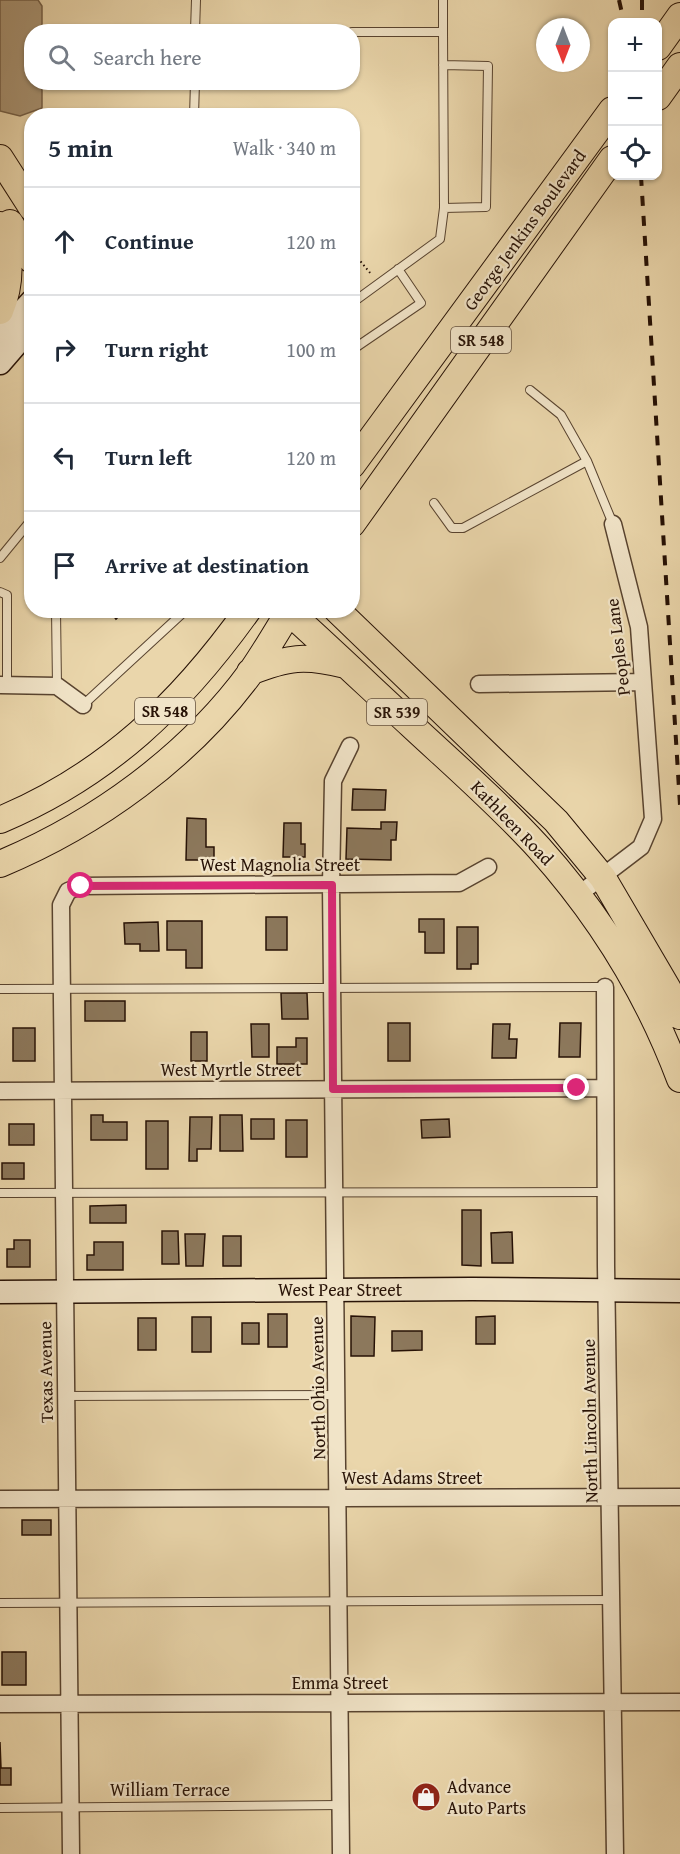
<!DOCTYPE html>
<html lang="en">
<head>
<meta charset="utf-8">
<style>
	:root { --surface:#fff; --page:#f2f2f3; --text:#1f2937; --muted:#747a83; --line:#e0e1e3 }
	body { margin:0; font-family:"Gentium Book Plus",serif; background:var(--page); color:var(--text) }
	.controls { position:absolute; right:18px; top:18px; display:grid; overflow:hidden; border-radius:12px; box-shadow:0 2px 4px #0004 }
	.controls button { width:54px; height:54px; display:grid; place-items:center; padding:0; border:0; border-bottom:2px solid var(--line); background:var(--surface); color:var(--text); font:30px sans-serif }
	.compass { position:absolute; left:536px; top:18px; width:54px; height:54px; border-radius:50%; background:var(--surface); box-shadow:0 2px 4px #0004; rotate:180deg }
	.stop { position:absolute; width:18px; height:18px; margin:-14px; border:4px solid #db2777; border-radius:50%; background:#fff }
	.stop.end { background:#db2777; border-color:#fff; box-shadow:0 2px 6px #0008 }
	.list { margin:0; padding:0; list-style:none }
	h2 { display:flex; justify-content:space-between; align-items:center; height:78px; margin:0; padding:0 24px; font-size:26px }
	h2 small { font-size:20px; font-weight:400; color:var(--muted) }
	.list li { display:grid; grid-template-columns:39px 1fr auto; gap:18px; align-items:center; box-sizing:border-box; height:108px; padding:0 24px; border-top:2px solid var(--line) }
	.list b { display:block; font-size:22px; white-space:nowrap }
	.list em { font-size:20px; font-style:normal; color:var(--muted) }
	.icon { flex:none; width:33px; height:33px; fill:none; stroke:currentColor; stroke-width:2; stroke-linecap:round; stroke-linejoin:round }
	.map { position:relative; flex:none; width:680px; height:1854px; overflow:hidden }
	.search { position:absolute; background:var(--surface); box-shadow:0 2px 4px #0004; left:24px; top:24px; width:336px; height:66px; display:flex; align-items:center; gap:15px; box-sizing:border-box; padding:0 21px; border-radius:24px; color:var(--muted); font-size:22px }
	.panel { position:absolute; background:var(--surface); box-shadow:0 2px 4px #0004; left:24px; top:108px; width:336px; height:510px; border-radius:24px }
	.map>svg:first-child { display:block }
	.water { fill:#a89373; stroke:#745f47; stroke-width:1.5 }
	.building { fill:#8c785c; stroke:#271206; stroke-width:1.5 }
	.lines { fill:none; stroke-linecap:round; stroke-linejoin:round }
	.lane-casing { stroke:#58432f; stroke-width:10 }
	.street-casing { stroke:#58432f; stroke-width:19 }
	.secondary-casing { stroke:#271206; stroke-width:25 }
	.primary-casing { stroke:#271206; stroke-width:28 }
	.path { stroke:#271206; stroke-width:2; stroke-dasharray:1.5 3; stroke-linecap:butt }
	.lane { stroke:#f1e4c8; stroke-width:8 }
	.street { stroke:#f1e4c8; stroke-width:16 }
	.secondary { stroke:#f1e4c8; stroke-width:22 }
	.primary { stroke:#ead6ab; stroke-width:26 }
	.rail { stroke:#271206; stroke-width:4; stroke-dasharray:10 10; stroke-linecap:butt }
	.route { stroke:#db2777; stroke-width:8 }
	.labels { text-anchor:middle; stroke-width:4.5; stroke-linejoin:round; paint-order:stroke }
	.shield { fill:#f1e4c8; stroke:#645140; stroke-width:1.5 }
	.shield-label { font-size:16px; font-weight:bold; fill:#271206 }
	.street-label { font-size:18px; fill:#271206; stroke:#f1e4c8 }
	.poi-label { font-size:18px; fill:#271206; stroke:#f1e4c8; text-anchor:start }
</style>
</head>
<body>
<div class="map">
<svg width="680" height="1854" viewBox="0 0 680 1854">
	<rect width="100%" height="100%" fill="#ead6ab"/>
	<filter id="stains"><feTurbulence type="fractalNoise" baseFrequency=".00333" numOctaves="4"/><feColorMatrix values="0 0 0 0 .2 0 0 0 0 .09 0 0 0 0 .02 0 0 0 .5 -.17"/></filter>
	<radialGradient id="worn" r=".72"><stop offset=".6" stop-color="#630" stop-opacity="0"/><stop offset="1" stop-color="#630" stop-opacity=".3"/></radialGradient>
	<!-- water -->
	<path class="water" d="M0,0H38L42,6V31L32,32V82L42,83V108L20,116L0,111Z"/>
	<!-- building -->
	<path class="building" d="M109,610H125L116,619Z
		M353,789L386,790L385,810H352Z
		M187,818L206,819V847H214V860H186Z
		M381,822H397L396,840H391V860L346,859L347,828L381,829Z
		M284,823H301V844H305V857H283Z
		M266,917H287V950H266Z
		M419,919H444V953H425V932H419Z
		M167,921H202V968H186V950H167Z
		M158,922L159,951H140V944H125L124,923Z
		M457,927H478V964H471V969H457Z
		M281,993H307L308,1019H282Z
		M85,1001H125V1021H85Z
		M388,1023H410V1061H388Z
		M560,1023H581L580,1057H559Z
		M251,1024H269V1057H252Z
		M493,1024H510L509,1039H517L516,1058H492Z
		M13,1028H35V1061H13Z
		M191,1032H207V1061H191Z
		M296,1038H307V1064H277V1047H296Z
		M91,1115H103V1122H127V1140H91Z
		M220,1115H242L243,1151H220Z
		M190,1117H212L211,1149H197V1161H189Z
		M251,1119H274V1139H251Z
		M449,1119L450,1137L422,1138L421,1120Z
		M286,1120H307V1157H286Z
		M146,1121H168V1169H146Z
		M9,1124H34V1145H9Z
		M2,1163H24V1179H2Z
		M126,1205V1223H90V1206Z
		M462,1210H481V1266L462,1265Z
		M162,1231H178L179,1264H162Z
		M512,1232L513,1263H492L491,1233Z
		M185,1234H205L203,1266H186Z
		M223,1236H241V1266H223Z
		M14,1240H30V1267H7V1249H14Z
		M94,1242H123V1270H87V1255H94Z
		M268,1314H287V1347H268Z
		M351,1316L375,1317L374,1356H351Z
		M495,1316V1344H476V1317Z
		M192,1317H211V1352H192Z
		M138,1318H156V1350H138Z
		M242,1323H259V1344H242Z
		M392,1331H422V1350L392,1351Z
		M22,1520H51V1535H22Z
		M2,1652H26V1685H2Z
		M0,1742L1,1768H11V1785H0Z"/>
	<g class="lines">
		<!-- lane casing -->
		<g class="lane-casing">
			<path id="lane" d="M443,0V32
				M195,31L196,0
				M195,32H299
				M352,32H443L444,208L486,207L488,66L443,65
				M194,116L195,82
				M352,303L440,239L444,208
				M352,350L421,303L398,269
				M530,390L561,415L587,461L613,524
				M434,503L452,528H463L587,461
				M0,558L32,519
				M0,592L7,595V685
				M56,610L57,686
				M83,705L186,610
				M0,989L605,987
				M0,1193L606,1192
				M65,1396L337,1395
				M0,1603L612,1600
				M0,1808L341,1805"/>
		</g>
		<!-- street casing -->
		<g class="street-casing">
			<path id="street" d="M479,684L643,682
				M0,685L57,686L83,705
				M578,895L641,847L653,819L639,627L613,524
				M605,987L606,1266L615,1854
				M0,1091L605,1088
				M0,1499L680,1497
				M0,1704L680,1702
				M71,1854L61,905L68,891L81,886L459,883L488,867
				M341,1854L331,885L333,781L350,746"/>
		</g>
		<!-- secondary casing -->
		<g class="secondary-casing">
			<path id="secondary" d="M0,335L32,301
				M0,363L32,326
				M0,1292L472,1289L680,1291"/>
		</g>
		<!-- primary casing -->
		<g class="primary-casing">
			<path id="primary" d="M658,47L680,16
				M658,97L680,66
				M0,158L32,208
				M10,223L32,260
				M0,225C11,254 12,282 0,311
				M352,465L612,110
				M352,524L612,159
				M287,610C329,648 370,687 411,725C454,765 499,804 539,848C600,916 648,994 680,1079
				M337,610L556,821L603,878L668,989L680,1016
				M250,672C288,657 305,655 345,665
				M0,820C107,775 181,704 248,610
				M0,864C96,824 189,757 251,672C265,652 277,631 290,610"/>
		</g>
		<!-- path -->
		<path class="path" d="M352,251L371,274"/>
		<!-- lane -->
		<use href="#lane" class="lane"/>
		<!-- street -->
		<use href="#street" class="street"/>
		<!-- secondary -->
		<use href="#secondary" class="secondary"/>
		<!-- primary -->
		<use href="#primary" class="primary"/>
		<!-- rail -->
		<path class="rail" d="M619,0L624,22
			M642,0V22
			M641,176L680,805"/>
	</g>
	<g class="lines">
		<!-- route -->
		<path class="route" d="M81,886L332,885L333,1089L577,1088"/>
	</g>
	<!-- icons -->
	<defs>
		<g id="shop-disc" transform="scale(1.5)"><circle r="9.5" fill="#8f2418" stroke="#f1e4c8"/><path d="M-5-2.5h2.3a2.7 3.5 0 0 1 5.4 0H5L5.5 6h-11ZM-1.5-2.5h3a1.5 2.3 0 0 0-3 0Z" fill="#fff"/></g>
	</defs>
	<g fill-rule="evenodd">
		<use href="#shop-disc" x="426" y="1797"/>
	</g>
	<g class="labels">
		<!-- shield labels -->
		<g class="shield">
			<rect x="451" y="327" width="60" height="26" rx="4.5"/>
			<rect x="135" y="698" width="60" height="26" rx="4.5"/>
			<rect x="367" y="699" width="60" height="26" rx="4.5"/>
		</g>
		<g class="shield-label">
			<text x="481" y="346">SR 548</text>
			<text x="165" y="717">SR 548</text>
			<text x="397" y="718">SR 539</text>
		</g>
		<!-- street labels -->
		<g class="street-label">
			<text transform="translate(525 230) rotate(-54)" y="6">George Jenkins Boulevard</text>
			<text transform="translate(618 647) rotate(-97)" y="6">Peoples Lane</text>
			<text transform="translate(512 823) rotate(46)" y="6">Kathleen Road</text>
			<text x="280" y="871">West Magnolia Street</text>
			<text x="231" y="1076">West Myrtle Street</text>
			<text x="340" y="1296">West Pear Street</text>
			<text transform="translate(46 1372) rotate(-91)" y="6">Texas Avenue</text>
			<text transform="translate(318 1388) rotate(-91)" y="6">North Ohio Avenue</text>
			<text transform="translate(590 1421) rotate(-91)" y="6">North Lincoln Avenue</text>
			<text x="412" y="1484">West Adams Street</text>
			<text x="340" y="1689">Emma Street</text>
			<text x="170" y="1796">William Terrace</text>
		</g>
		<!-- poi labels -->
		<g class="poi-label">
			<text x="447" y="1793">Advance<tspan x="447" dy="21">Auto Parts</tspan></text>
		</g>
	</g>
	<rect width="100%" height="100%" filter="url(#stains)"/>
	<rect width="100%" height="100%" fill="url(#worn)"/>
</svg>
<div class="controls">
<button>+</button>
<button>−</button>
<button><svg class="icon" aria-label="locate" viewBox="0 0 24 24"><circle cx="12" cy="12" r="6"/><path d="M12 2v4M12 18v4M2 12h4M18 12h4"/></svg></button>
</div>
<svg class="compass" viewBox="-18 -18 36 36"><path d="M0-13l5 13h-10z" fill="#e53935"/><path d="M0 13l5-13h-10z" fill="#747a83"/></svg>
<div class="stop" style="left:81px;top:886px"></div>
<div class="stop end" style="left:577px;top:1088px"></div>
<div class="search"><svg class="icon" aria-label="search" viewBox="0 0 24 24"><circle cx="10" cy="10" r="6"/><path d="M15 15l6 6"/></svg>Search here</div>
<section class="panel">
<h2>5 min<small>Walk · 340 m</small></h2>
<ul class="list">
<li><svg class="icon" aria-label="ahead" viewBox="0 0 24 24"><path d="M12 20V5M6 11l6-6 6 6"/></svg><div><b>Continue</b></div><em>120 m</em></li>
<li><svg class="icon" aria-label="right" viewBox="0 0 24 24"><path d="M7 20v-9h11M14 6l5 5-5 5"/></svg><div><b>Turn right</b></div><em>100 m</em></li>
<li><svg class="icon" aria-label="left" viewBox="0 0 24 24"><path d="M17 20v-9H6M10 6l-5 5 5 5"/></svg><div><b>Turn left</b></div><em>120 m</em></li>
<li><svg class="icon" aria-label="arrive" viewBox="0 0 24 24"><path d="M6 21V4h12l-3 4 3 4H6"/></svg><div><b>Arrive at destination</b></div></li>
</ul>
</section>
</div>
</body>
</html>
